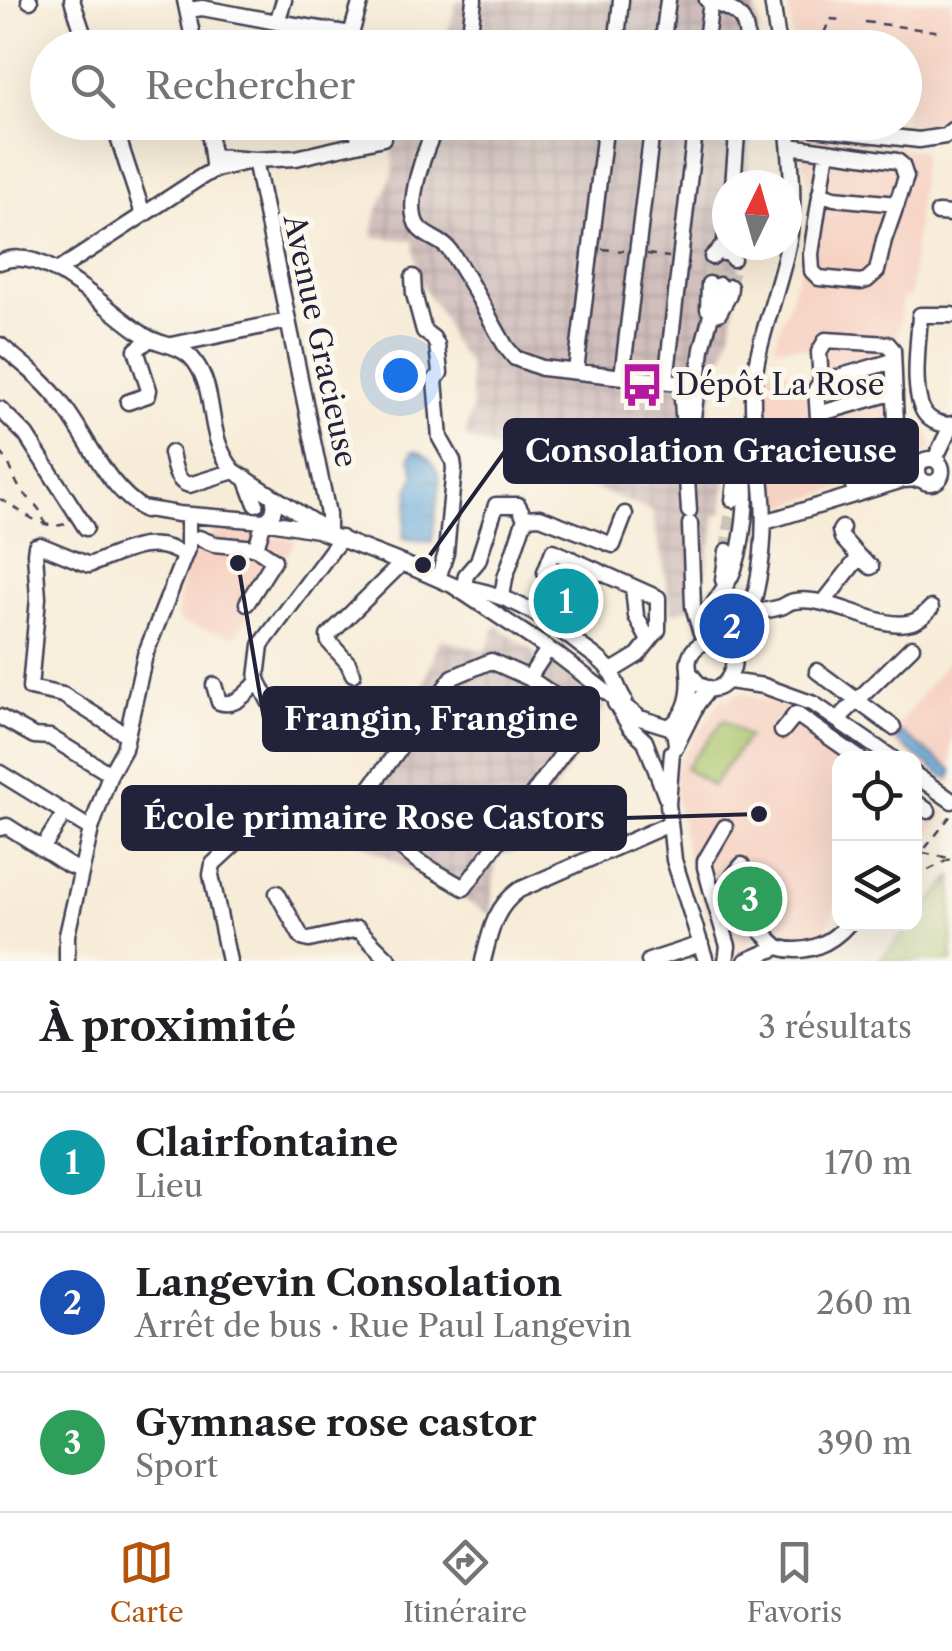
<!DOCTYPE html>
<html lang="fr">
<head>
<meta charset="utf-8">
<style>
	:root { --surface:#fff; --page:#f6f6f6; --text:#202124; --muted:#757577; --line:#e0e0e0; --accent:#b45309 }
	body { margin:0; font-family:"Libre Caslon Text",serif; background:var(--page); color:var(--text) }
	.controls { position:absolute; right:30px; bottom:30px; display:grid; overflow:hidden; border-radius:20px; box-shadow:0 10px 40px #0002 }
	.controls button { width:90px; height:90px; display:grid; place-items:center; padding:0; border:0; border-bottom:2px solid var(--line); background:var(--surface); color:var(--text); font:50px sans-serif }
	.compass { position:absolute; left:712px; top:170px; width:90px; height:90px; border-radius:50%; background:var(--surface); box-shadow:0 10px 40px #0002; rotate:5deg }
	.you { position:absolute; left:400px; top:375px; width:35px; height:35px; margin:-25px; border:8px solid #fff; border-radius:50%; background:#1a73e8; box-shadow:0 0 0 15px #1a73e833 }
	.badge { display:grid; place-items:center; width:65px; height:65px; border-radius:50%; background:var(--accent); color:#fff; font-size:32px; font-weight:700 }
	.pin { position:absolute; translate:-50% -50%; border:5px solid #fff; box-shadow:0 2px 10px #0006 }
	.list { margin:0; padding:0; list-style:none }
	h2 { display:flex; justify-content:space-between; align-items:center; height:130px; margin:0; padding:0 40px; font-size:42px }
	h2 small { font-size:32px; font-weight:400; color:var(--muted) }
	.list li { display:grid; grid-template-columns:65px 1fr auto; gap:30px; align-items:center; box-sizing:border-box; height:140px; padding:0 40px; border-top:2px solid var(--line) }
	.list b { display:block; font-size:38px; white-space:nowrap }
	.list p { margin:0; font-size:32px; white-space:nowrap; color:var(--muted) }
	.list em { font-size:32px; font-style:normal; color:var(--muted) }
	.icon { flex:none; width:55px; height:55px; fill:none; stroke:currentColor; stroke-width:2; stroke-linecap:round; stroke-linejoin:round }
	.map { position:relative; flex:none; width:952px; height:961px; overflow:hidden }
	.search { position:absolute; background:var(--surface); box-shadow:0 10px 40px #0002; left:30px; right:30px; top:30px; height:110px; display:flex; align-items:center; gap:25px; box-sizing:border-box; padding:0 35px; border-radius:55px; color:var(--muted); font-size:38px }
	.sheet { height:550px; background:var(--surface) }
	nav { display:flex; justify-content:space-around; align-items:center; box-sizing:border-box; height:140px; border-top:2px solid var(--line); background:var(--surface); font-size:28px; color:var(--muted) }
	nav a { display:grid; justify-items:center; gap:5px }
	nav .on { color:var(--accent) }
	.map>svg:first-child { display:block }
	.built { fill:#f6d2c3 }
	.industrial { fill:url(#industrial-grid) }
	.park { fill:#a9c46a; stroke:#667352; stroke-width:2.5 }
	.water { fill:url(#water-ripples); stroke:#426489; stroke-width:2.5 }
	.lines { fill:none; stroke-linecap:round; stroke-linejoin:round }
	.minor-tunnel { stroke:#ccc4b9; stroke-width:14; stroke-dasharray:14 7; stroke-linecap:butt }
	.minor-casing { stroke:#424053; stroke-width:19 }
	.path { stroke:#424053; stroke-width:2.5; stroke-dasharray:8 8; stroke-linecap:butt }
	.minor { stroke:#fff; stroke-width:14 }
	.labels { text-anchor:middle; stroke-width:10; stroke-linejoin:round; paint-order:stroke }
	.street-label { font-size:30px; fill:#22223b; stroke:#fbf7ec }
	.poi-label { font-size:30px; fill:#22223b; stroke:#fbf7ec; text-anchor:start }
	.leader { fill:none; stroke:#22223b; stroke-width:4 }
	.callout-dot { fill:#22223b; stroke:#fbf7ec; stroke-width:4 }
	.callout { fill:#22223b; stroke:#22223b; stroke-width:4 }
	.callout-label { font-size:32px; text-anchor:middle; font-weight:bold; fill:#fff }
</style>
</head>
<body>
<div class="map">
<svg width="952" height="961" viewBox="0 0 952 961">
	<defs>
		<pattern id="industrial-grid" width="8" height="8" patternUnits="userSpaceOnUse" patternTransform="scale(2.5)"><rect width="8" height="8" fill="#d1bfbd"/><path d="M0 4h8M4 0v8" fill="none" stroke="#b3a4a3"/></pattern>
		<pattern id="water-ripples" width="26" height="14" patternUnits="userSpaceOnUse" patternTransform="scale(2.5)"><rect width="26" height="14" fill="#62a6d7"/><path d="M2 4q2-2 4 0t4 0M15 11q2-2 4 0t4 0" fill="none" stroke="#5087b0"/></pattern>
	</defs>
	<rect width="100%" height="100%" fill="#fbf7ec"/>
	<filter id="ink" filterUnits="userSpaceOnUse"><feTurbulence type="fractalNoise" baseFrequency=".01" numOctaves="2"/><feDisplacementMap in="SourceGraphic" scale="20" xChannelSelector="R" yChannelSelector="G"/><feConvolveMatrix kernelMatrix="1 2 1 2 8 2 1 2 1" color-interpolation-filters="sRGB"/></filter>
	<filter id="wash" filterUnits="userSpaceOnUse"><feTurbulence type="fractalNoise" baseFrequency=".0048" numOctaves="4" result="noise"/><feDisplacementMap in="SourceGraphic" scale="40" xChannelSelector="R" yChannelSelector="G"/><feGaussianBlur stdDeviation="2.25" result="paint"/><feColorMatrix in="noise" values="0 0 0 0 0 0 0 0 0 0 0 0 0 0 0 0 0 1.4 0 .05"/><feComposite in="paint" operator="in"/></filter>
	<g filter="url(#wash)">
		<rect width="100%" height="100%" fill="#f7ecd8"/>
		<!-- built -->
		<path class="built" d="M788,0H952V99L944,115L930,127L913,129L870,123L904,122V48L793,47Z
			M813,135L923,151L910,297H903L897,335L903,420L924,425L934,448L919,455L907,468L784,506H777L770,455L767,400L768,368L814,378V348L774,346L803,261L813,207L812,191L798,148L802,138Z
			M216,531L296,540L235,636L181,623L177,617L182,577L194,552Z
			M952,655V785L888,739Z
			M742,693L804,711L869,758H840L839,898L825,933L817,939L799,945L786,939L762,921L755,930V937L752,946L733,960L721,957L689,867L676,796L675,776L678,761L723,697L728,700L734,694Z
			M915,792L945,814L919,850L915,847Z"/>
		<!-- industrial -->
		<path class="industrial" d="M457,0H754L759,28L757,47L444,48Z
			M416,122L752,123L747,185H727V245H742L732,327L704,425L697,465L722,469L726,474L722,514H716L713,543L710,544L706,573L698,572V606L672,612L652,511L465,437L472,408L469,365L450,339L443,318L418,278L413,240L373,237L376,215L394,171L390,130L413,129Z
			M496,625L537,654V660L546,666L551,664L594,693L606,705L518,851L497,855L490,910L494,911L492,915L359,842L348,841L334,844L390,738L418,699L440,639L484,651L489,646Z"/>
		<!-- park -->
		<path class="park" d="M724,720L748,737L712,786L685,768Z
			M952,877V961H879L912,924H914L915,921Z"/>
		<!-- water -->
		<path class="water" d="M413,451C428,453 436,466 440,480L432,542L403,539L410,488L415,474L410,457Z
			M898,733H901L952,770L950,778L943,776L897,741L895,738Z"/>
	</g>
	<g filter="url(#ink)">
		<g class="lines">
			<!-- minor-tunnel -->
			<path class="minor-tunnel" d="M709,284L712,257
				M719,285L722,258
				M730,287L733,259
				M727,551L733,500"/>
			<!-- minor casing -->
			<g class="minor-casing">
				<path id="minor" d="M29,0L30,1
					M72,0L88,48
					M185,0L195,48
					M707,0C734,10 750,14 746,48
					M772,0L779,48
					M189,10L202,8L277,22L284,0
					M277,22L351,34L361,0
					M468,48L474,0
					M616,48L621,0
					M662,48L668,0
					M705,48L711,1
					M113,122L143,214
					M208,122L213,164
					M356,122L359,142
					M439,122C427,143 402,207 419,228C427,238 443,240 450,251C471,280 487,315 506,347L515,358L542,368L697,385
					M787,125L919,140L945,136L952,130
					M790,146L897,161L902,165L906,177L884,240L877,271L867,280L861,282L819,278L812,271L811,254L827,151
					M214,157L255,160L296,158L383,138
					M255,160L328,514V533
					M733,185L738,122
					M820,193L834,198L897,204
					M938,213L952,214
					M723,253L727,227
					M712,257L724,245L733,259
					M0,262C45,241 111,316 147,337C163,346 183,345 195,362C219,395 204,436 234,471L324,529
					M57,271L198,179L213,170L255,160
					M413,277L414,294L424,331L433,338L437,345L440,373L435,380L440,438L453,461L454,468L446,553L438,579
					M708,309L709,284
					M719,313L729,295L730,287
					M0,345C21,362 41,378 58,399C88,435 103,485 145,510
					M172,345L287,321
					M576,371L606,122
					M622,376L653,122
					M666,381L696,122
					M821,382L893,361
					M681,383L689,511
					M128,402L148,395L149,390L136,350L150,339
					M0,409L26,435L86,528
					M818,414L895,392
					M950,425C942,424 934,423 928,417C909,400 919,339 920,315H952
					M837,441L820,446L816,389L821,382L819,352L826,340L888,344L893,350L896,424L837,441L856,494
					M171,453C174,464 175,482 189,485L234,471
					M918 471a12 12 0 1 1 24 0a12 12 0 1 1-24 0Z
					M935,459L952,424
					M687,463L702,349L719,285
					M246,478L256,504
					M733,500L737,464
					M141,508L178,514L264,521L317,530L402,563L452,585L559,656L640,718L669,727L674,731L676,744
					M525,518L540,517L613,545L625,514
					M765,522L903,480L920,479
					M690,524L693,606L701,633
					M199,538L214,544L256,548L264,521C274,517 276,507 273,497
					M859,557L871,567
					M545,572L553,551L658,598V630L638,655L610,672
					M723,580L727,551
					M454,586C506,592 540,614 580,645C590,653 604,661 610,671C616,680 618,690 624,699
					M464,587L466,575L478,561L496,505H518L525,518L505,578L502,597
					M633,587L636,616L649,641
					M247,603L274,560L256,548
					M823,603L859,557L842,538L840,531L842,528
					M749,613C760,611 771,610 781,607C786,605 790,601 795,601C831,595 881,632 912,622C920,620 925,614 931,608
					M700,630C708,609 721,595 731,576C742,553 752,485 741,462C737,455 730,451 724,446
					M733,659C758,604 768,546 762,486C758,451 750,415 754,379C760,333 779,291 788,245C796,205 791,163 787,122
					M817,671L893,727
					M353,674L348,663L329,642L328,636L402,563
					M529,678L588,719L464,888L419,862L366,821L364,811L370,788L453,677L491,661L529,678L548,649
					M728,681L764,686L814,704L892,758
					M214,685L219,702C236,708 247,692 259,681
					M615,703L630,727L645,741L666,797
					M0,717L34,736L50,737L110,774
					M838,719L912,647
					M280,723L257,678L261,645L341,538
					M669,727C688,714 691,693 689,671C689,664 687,663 690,656C693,649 700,643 708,642C759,636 723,724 690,673
					M782,731L796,714L859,758
					M127,735L63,695L30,688L38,598L35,553L36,546L40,545L89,565C121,553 153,533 184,556
					M675,748L697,704L709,688
					M672,752L668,804L674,860L706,961
					M0,773L91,829
					M914,774L952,801
					M914,801L928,811
					M0,828L7,826L68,865L80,870
					M42,849L59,822
					M277,893L302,938L309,940L358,929L390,961
					M714,900L705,867V861L725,827
					M759,929L778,947
					M67,961V935L91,829L110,774L124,749L145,655L188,547V522
					M229,961L211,875L213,864L254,826
					M483,961C490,933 494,908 519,890L669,824
					M649,961L701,944
					M726,961L728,946L714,900L742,865
					M746,961L778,947C804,956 831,944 848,924"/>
			</g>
			<!-- path -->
			<path class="path" d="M865,22L942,32
				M818,48L830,19L841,20
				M602,249L624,251
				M647,254L669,257
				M0,452C12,463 12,478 21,490C32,503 42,507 45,525
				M0,499C20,509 46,535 69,522
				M914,851L920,855L952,814
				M923,853L949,858
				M914,877L952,858
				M832,887L840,891"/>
			<!-- minor -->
			<use href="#minor" class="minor"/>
		</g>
	</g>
	<!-- icons -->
	<defs>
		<g id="bus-bare" transform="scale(3.45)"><path d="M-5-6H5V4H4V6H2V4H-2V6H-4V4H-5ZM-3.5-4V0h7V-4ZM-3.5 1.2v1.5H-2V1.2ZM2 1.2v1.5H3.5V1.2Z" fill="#b5179e" stroke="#fbf7ec" stroke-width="2.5" paint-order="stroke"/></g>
	</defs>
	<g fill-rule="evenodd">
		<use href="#bus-bare" x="642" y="385"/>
	</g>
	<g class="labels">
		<!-- street labels -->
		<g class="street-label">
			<text transform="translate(320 341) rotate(78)" y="10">Avenue Gracieuse</text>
		</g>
		<!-- poi labels -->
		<g class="poi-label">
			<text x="675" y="395">Dépôt La Rose</text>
		</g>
	</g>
	<!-- callouts -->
	<path class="leader" d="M423 565L505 451M238 563L264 719M759 814L625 818"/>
	<g class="callout-dot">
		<circle cx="423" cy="565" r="10"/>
		<circle cx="238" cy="563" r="10"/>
		<circle cx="759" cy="814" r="10"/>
	</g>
	<g class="callout">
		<rect x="505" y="420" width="412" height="62" rx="10"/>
		<rect x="264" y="688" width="334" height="62" rx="10"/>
		<rect x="123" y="787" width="502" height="62" rx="10"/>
	</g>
	<g class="callout-label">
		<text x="711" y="462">Consolation Gracieuse</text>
		<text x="431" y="730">Frangin, Frangine</text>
		<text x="374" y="829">École primaire Rose Castors</text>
	</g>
</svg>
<div class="controls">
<button><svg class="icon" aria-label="locate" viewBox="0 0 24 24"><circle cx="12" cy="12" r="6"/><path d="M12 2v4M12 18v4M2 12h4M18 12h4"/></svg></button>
<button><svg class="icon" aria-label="layers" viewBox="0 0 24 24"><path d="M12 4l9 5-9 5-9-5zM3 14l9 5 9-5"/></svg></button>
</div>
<svg class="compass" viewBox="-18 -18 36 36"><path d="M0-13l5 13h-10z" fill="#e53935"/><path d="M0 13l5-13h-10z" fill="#757577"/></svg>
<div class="you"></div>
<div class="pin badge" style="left:566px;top:601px;background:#0f9aa8">1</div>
<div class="pin badge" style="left:732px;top:626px;background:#1a4fb4">2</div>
<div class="pin badge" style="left:750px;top:899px;background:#2e9e5b">3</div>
<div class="search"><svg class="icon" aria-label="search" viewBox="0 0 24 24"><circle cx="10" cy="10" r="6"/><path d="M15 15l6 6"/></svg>Rechercher</div>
</div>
<section class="sheet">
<h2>À proximité<small>3 résultats</small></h2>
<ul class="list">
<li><span class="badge" style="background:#0f9aa8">1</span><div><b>Clairfontaine</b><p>Lieu</p></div><em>170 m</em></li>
<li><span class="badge" style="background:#1a4fb4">2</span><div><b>Langevin Consolation</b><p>Arrêt de bus · Rue Paul Langevin</p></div><em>260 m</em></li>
<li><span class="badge" style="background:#2e9e5b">3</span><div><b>Gymnase rose castor</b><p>Sport</p></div><em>390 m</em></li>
</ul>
</section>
<nav>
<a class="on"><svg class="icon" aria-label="map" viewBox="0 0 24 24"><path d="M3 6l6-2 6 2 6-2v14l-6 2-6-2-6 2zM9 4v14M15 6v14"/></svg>Carte</a>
<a><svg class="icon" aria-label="directions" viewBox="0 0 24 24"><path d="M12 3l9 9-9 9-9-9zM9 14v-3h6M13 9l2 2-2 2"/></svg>Itinéraire</a>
<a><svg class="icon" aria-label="saved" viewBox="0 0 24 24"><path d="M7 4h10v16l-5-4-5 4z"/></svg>Favoris</a>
</nav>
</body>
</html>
